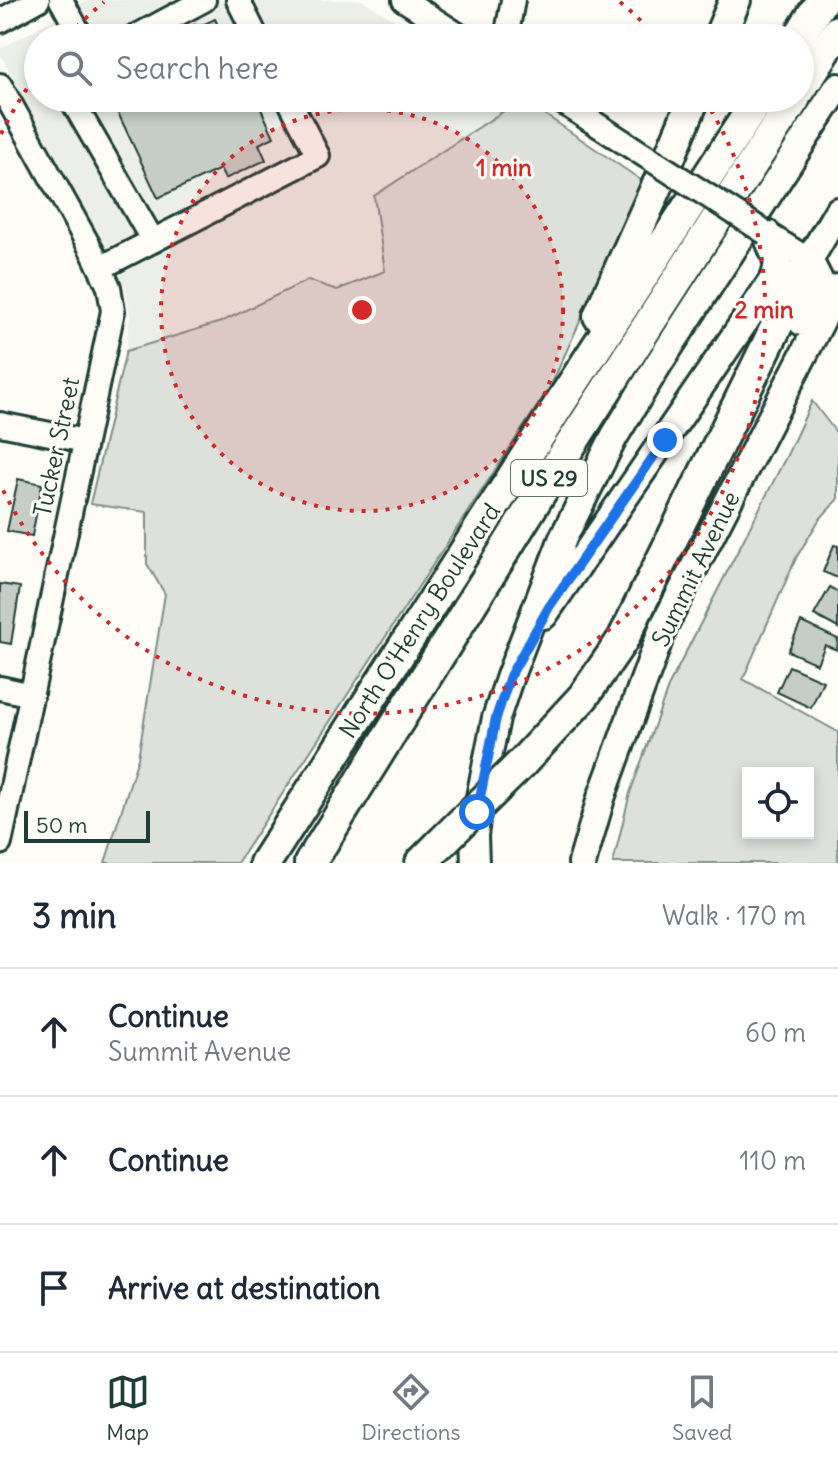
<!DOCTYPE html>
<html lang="en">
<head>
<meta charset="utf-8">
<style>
	:root { --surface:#fff; --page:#f6f6f7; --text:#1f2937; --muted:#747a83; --line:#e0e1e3; --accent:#1f3d34 }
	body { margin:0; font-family:Delius,sans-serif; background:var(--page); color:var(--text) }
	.controls { position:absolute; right:24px; bottom:24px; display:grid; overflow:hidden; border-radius:0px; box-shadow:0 4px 12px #0003 }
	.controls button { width:72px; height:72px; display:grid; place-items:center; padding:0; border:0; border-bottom:2px solid var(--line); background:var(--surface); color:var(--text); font:40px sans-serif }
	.scale { position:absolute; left:24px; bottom:20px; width:126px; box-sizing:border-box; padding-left:8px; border:4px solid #1f3d34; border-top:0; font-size:22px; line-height:28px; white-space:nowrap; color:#1f3d34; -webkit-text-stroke:6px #fdfcf7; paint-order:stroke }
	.stop { position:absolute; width:24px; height:24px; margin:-18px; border:6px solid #1a73e8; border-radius:50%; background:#fff }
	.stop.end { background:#1a73e8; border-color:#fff; box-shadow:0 2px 8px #0008 }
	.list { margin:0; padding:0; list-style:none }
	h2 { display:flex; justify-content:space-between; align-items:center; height:104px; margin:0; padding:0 32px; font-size:34px }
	h2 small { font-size:26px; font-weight:400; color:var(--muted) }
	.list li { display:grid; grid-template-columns:52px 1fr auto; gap:24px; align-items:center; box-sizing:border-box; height:128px; padding:0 32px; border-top:2px solid var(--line) }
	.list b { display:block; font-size:30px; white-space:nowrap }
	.list p { margin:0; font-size:26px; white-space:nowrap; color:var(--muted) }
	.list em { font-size:26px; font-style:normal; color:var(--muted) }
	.icon { flex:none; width:44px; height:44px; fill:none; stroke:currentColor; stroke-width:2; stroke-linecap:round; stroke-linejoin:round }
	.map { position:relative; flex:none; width:838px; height:863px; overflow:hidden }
	.search { position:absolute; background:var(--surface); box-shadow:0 4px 12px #0003; left:24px; right:24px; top:24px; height:88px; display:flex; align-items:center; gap:20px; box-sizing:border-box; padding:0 28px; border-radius:44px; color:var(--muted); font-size:30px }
	.sheet { height:488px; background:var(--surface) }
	nav { display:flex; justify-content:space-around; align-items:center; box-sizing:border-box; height:112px; border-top:2px solid var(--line); background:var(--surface); font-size:22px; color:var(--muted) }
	nav a { display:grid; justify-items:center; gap:4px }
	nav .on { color:var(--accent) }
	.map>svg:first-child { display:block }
	.built { fill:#eceee9 }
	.green { fill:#dde0db; stroke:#7e8e88; stroke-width:2; fill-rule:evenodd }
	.building { fill:#c6cdc7; stroke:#1f3d34; stroke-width:2 }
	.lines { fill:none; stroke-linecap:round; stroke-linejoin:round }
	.minor-casing { stroke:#1f3d34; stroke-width:28 }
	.major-casing { stroke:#1f3d34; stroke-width:32 }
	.highway-casing { stroke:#1f3d34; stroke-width:36 }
	.minor { stroke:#fdfcf7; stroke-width:22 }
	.major { stroke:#fdfcf7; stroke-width:26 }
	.highway { stroke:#fdfcf7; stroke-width:30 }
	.minor-bridge-casing { stroke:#1f3d34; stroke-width:28; stroke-linecap:butt }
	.highway-bridge-casing { stroke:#1f3d34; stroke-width:36; stroke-linecap:butt }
	.minor-bridge { stroke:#fdfcf7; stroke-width:22 }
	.highway-bridge { stroke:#fdfcf7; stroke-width:30 }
	.route { stroke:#1a73e8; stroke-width:10 }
	.ring { fill:none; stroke:#d62828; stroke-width:4; stroke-dasharray:4 8 }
	.labels { text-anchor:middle; stroke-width:6; stroke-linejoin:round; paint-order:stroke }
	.shield { fill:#fdfcf7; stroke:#62766e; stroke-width:2 }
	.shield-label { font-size:22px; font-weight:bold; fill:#1f3d34 }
	.street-label { font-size:24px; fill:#1f3d34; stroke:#fdfcf7 }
	.centre { fill:#d62828; stroke:#fdfcf7; stroke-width:4 }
	.ring-label { font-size:24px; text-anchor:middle; font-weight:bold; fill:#d62828; stroke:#fdfcf7; stroke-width:6; stroke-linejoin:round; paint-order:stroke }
</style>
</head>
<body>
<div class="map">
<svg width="838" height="863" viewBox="0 0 838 863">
	<rect width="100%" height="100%" fill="#fdfcf7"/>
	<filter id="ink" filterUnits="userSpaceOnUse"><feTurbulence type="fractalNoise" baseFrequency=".0125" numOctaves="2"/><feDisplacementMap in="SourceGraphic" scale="16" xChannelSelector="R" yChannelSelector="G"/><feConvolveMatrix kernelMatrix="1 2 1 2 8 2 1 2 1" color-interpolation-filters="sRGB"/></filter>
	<g filter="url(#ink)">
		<!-- built -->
		<path class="built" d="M88,0H362L424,38H38V98L522,99L374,196L385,271L337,290L308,280L221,322L126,351L130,315L125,286L0,54V49Z"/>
		<!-- green -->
		<path class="green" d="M522,99L644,182L551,385L237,863H105L138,758L165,594L147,564V512L90,504L126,351L221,322L308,280L337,290L385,271L374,196Z
			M812,401L838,435V499L819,520L796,558L743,679L838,732V863H613L630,793L669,685L788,453ZM748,773H808V833H748Z"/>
		<!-- building -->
		<path class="building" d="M215,19L221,32L237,24L243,38H166L196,24L198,27Z
			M111,98H256L274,137L259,144L266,160L225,179L220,169L158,198Z
			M18,479L42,484L32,536L7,531Z
			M834,545L838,546V578L823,572Z
			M0,584L20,587L11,644L0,642Z
			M830,587L838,592V628L814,615Z
			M801,622L838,639L837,650L825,645L817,664L788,651Z
			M789,666L823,681L811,708L777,692Z"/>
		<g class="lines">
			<!-- minor casing -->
			<g class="minor-casing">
				<path id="minor" d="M61,0L82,38
					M238,0L257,38
					M404,0L463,38
					M0,21L38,0
					M133,38L204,0
					M506,38L513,0
					M0,85L93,253L109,287L113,311L0,843
					M73,98V102L153,241
					M556,98L630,146
					M766,233L809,260
					M100,268L318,156L288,98
					M0,424L85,441
					M0,688L32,695"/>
			</g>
			<!-- major casing -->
			<g class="major-casing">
				<path id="major" d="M802,322L818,287L819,280L809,260L838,211
					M544,615L775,277L778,263L766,233
					M475,863L474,836L477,812L496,718L510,676L563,538L614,437L659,363L838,87
					M582,863L601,798L664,626L838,288"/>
			</g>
			<!-- highway casing -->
			<g class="highway-casing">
				<path id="highway" d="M719,38L735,0
					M798,38L822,0
					M800,90L838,31
					M599,316L663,173L694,98
					M521,764L583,697L623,639L809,260
					M265,863L559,405L759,98
					M310,863L557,466L795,98
					M421,863L441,843"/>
			</g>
			<!-- minor -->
			<use href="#minor" class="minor"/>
			<!-- major -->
			<use href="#major" class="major"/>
			<!-- highway -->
			<use href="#highway" class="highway"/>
			<!-- minor-bridge casing -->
			<g class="minor-bridge-casing">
				<path id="minor-bridge" d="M630,146L766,233"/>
			</g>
			<!-- highway-bridge casing -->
			<g class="highway-bridge-casing">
				<path id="highway-bridge" d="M441,843L521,764"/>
			</g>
			<!-- minor-bridge -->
			<use href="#minor-bridge" class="minor-bridge"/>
			<!-- highway-bridge -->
			<use href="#highway-bridge" class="highway-bridge"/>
		</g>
	</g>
	<g class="lines" filter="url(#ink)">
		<!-- route -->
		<path class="route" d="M477,812L496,718L510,676L549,607L665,440"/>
	</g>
	<!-- distance rings -->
	<circle cx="362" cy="310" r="201" fill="#d62828" fill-opacity=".12"/>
	<g class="ring">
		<circle cx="362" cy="310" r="201"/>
		<path d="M1 134A402 402 0 0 1 37 74M68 36A402 402 0 0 1 104 2M620 2A402 402 0 0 1 656 36M705 100A402 402 0 1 1 1 486"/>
	</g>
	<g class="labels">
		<!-- shield labels -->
		<rect class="shield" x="511" y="460" width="76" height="36" rx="6"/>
		<g class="shield-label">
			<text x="549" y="486">US 29</text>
		</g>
		<!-- street labels -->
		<g class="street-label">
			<text transform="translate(57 447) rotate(-78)" y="8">Tucker Street</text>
			<text transform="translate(696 569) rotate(-64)" y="8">Summit Avenue</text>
			<text transform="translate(420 621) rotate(-57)" y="8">North O'Henry Boulevard</text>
		</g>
	</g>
	<circle cx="362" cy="310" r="12" class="centre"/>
	<g class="ring-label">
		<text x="504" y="176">1 min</text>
		<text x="764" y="318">2 min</text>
	</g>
</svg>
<div class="controls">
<button><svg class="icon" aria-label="locate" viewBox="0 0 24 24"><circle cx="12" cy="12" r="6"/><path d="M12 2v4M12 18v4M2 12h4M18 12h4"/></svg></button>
</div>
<div class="scale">50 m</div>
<div class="stop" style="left:477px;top:812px"></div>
<div class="stop end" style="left:665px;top:440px"></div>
<div class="search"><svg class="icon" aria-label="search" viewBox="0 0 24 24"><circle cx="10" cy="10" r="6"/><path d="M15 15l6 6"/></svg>Search here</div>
</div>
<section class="sheet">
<h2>3 min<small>Walk · 170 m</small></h2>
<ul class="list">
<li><svg class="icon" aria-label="ahead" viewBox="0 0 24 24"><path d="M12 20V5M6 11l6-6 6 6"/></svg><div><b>Continue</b><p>Summit Avenue</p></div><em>60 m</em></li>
<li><svg class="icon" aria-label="ahead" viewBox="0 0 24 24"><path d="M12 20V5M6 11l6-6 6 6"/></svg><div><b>Continue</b></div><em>110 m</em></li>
<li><svg class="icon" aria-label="arrive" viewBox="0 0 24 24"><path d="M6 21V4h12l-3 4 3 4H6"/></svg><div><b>Arrive at destination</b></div></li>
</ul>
</section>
<nav>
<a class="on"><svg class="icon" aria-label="map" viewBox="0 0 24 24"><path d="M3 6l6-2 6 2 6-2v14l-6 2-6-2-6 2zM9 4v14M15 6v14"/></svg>Map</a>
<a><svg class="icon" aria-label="directions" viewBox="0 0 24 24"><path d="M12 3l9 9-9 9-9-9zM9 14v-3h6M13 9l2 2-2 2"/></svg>Directions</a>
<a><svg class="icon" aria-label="saved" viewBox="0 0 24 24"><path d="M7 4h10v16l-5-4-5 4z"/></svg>Saved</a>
</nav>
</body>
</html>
